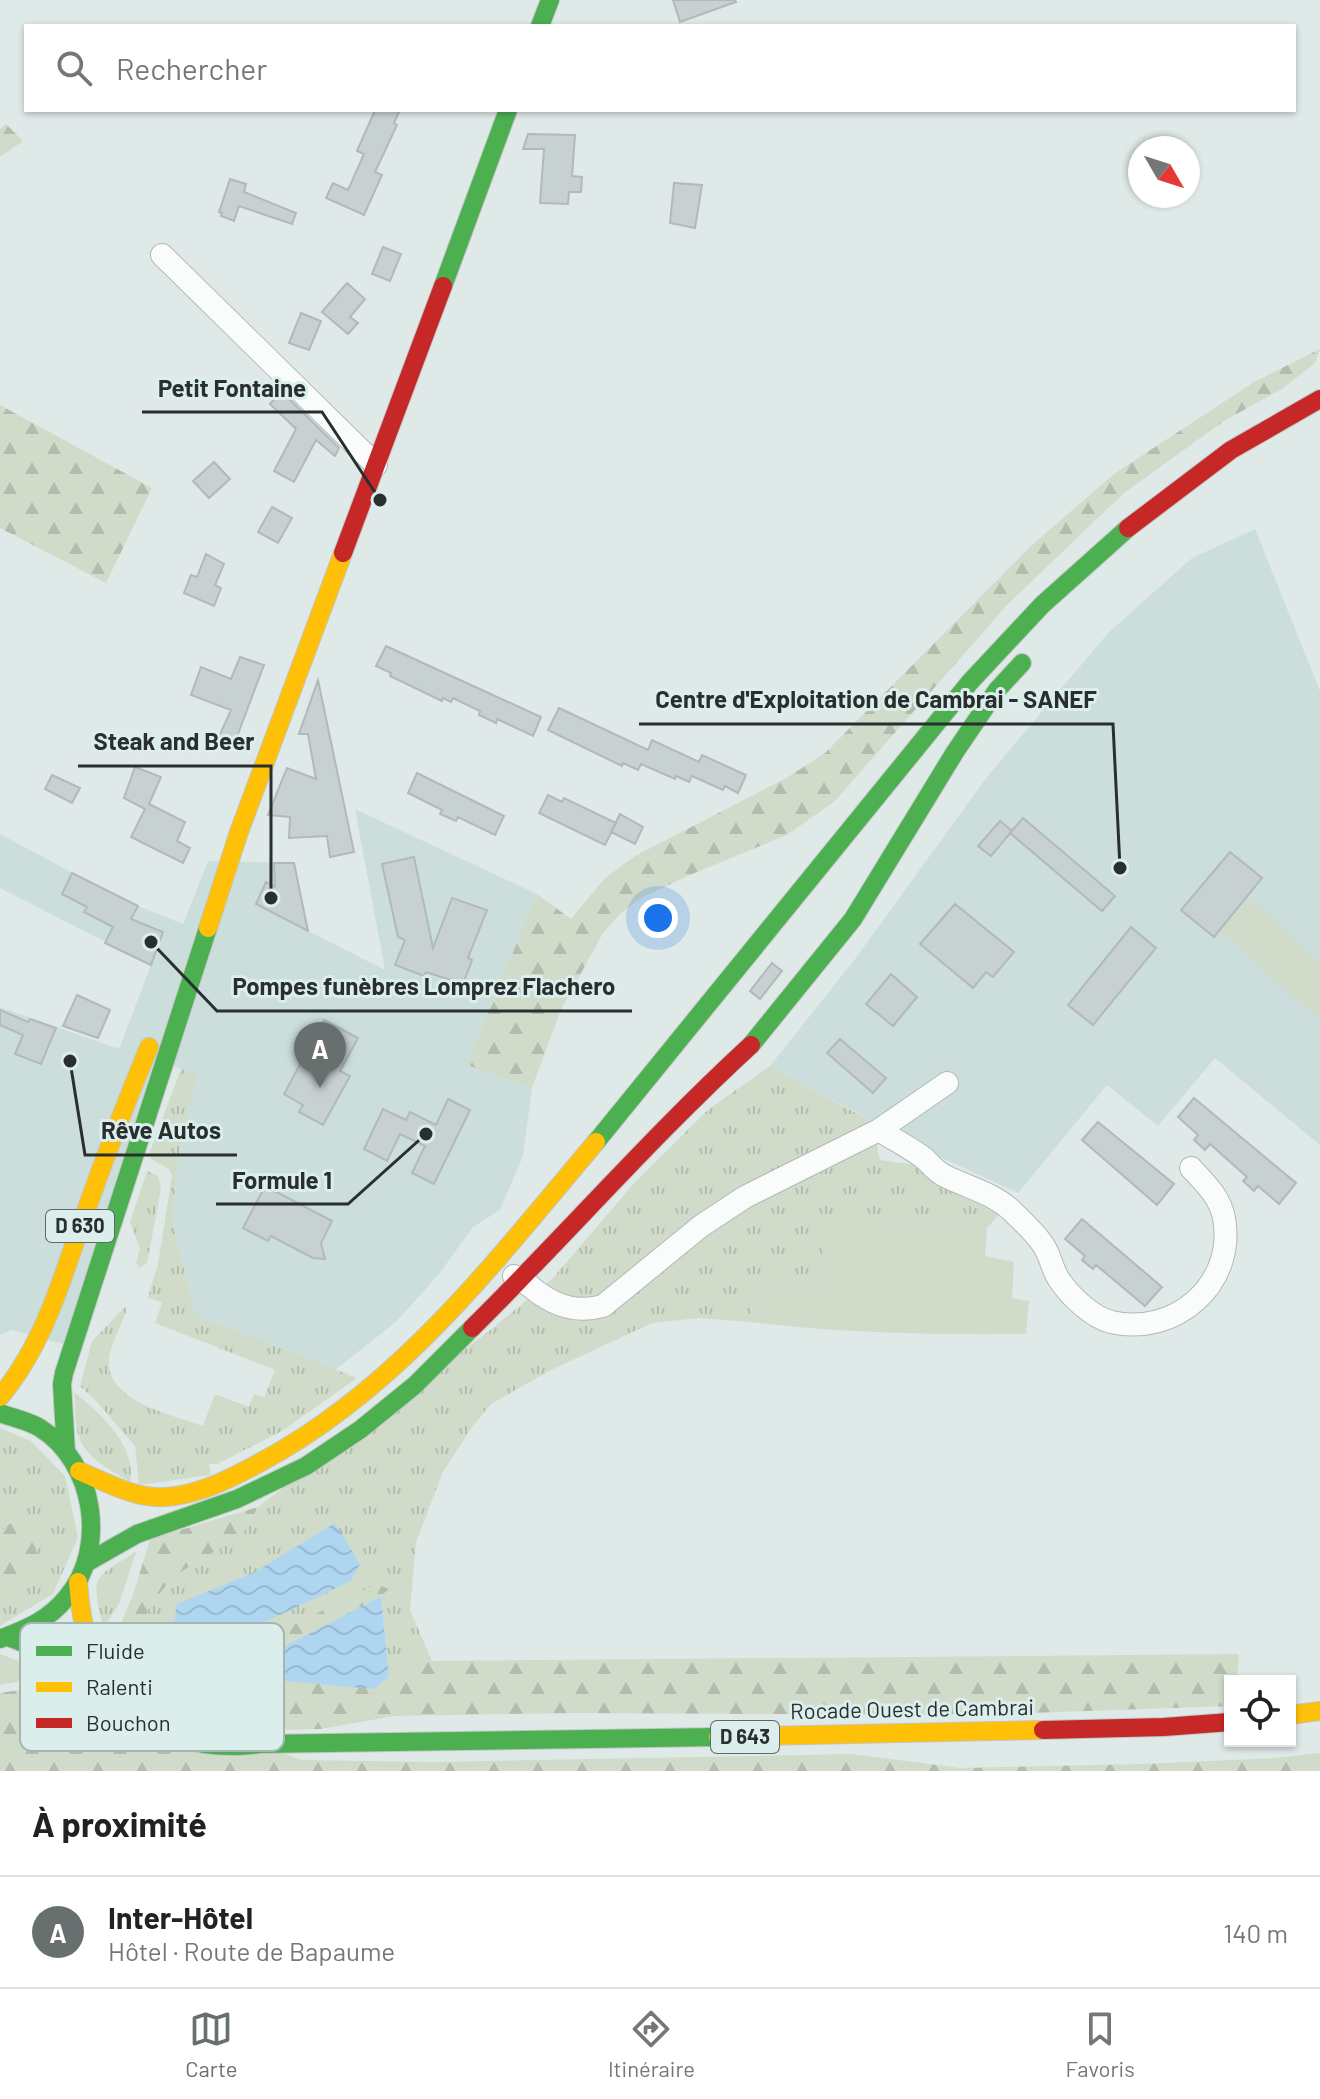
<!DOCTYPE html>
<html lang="fr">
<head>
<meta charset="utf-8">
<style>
	:root { --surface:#fff; --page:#f6f6f6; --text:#222; --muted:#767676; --line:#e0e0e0; --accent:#68706f }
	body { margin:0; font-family:Barlow,sans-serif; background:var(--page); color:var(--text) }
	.controls { position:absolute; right:24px; bottom:24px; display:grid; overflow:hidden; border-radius:0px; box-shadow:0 2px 6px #0004 }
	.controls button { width:72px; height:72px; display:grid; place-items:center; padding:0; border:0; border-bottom:2px solid var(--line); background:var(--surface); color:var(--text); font:40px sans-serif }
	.compass { position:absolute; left:1128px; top:136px; width:72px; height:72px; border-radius:50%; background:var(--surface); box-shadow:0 2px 6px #0004; rotate:129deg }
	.you { position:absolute; left:658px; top:918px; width:28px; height:28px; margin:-20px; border:6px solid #fff; border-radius:50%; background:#1a73e8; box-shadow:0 0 0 12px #1a73e833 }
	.badge { display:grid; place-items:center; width:52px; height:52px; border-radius:50%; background:var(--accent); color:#fff; font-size:26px; font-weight:700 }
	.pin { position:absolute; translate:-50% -66px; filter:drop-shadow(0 2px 4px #0008) }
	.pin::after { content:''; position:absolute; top:42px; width:28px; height:24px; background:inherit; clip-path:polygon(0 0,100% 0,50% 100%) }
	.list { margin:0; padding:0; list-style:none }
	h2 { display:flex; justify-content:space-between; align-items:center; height:104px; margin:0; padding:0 32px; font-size:34px }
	h2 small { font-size:26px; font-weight:400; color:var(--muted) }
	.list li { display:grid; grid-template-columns:52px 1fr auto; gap:24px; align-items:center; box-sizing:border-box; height:112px; padding:0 32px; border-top:2px solid var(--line) }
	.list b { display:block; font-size:30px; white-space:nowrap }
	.list p { margin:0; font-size:26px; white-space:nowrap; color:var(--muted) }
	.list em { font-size:26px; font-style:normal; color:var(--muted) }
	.icon { flex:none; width:44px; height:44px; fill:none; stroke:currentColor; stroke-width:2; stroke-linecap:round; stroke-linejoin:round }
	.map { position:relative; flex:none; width:1320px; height:1771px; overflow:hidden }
	.search { position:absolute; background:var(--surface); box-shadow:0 2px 6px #0004; left:24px; right:24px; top:24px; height:88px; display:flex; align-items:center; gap:20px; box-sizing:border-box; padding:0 28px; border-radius:0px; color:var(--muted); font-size:30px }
	.sheet { height:216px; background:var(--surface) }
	nav { display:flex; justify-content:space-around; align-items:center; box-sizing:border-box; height:112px; border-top:2px solid var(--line); background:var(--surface); font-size:22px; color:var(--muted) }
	nav a { display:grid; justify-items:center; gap:4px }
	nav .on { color:var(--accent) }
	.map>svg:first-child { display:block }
	.built { fill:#cbdedb }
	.grass { fill:url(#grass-tufts) }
	.forest { fill:url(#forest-firs) }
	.garden { fill:#d0dcc9 }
	.water { fill:url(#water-waves) }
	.building { fill:#c8d1d1; stroke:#b1b9b9; stroke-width:2 }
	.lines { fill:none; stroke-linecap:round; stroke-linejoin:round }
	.street-casing { stroke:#b1b9b8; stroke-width:24 }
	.fast-casing { stroke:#c1c6c5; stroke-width:20 }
	.slow-casing { stroke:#c1c6c5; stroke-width:20 }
	.jam-casing { stroke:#c1c6c5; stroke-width:20 }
	.street { stroke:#fafcfc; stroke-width:22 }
	.fast { stroke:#4caf50; stroke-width:18 }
	.slow { stroke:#ffc107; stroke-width:18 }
	.jam { stroke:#c62828; stroke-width:18 }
	.labels { text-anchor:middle; stroke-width:6; stroke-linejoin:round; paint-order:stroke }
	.shield { fill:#dbeeeb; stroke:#5e6867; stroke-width:2 }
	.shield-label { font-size:20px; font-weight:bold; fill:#282f2e }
	.street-label { font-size:22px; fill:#282f2e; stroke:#dbeeeb }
	.key { fill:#dbeeeb; stroke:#a5b5b2; stroke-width:2 }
	.key-label { font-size:22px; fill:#282f2e }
	.leader { fill:none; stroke:#282f2e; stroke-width:3 }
	.callout-dot { fill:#282f2e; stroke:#dbeeeb; stroke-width:3 }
	.callout-label { font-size:24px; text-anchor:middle; font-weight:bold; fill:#282f2e; stroke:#dbeeeb; stroke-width:6; stroke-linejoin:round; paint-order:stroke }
</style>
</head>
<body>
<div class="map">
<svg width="1320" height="1771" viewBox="0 0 1320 1771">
	<defs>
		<pattern id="grass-tufts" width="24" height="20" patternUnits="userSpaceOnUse" patternTransform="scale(2)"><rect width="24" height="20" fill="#d0dcc9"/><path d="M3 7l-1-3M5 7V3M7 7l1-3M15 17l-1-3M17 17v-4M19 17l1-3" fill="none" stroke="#b3bdad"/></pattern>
		<pattern id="forest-firs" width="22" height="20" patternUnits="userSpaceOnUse" patternTransform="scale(2)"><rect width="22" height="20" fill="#d0dcc9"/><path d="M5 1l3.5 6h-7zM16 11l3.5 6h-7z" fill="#b3bdad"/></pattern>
		<pattern id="water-waves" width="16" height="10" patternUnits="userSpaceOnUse" patternTransform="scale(2)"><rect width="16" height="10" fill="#afd6f1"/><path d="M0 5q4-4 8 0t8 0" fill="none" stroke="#97b8cf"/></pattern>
	</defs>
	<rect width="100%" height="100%" fill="#dfeae8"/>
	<!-- built -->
	<path class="built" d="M1255,529L1320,691V1145L1215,1058L1158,1126L1107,1085L1018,1193L925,1150L770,1066L855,959L987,777L1108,633L1192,558Z
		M355,809L537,894L468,1065L532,1088L523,1156L500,1210L473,1227L439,1274L396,1322L335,1370L196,1315L172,1220L181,1139L196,1074L173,1066L77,1348L12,1330L0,1335V1007L119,1049L151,965L0,888V834L123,900L183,924L208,861L294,863L308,931L385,970Z"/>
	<!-- grass -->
	<path class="grass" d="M770,1066L872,1122L880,1160L924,1166L1004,1209L987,1228L885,1219L823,1249L819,1288L756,1284L749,1322L699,1318L652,1323L549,1371L491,1404L472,1427L443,1472L416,1542L410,1610L432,1661L395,1665L389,1676L381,1596L388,1589L219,1689C188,1680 167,1661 145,1638L148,1609L171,1579L258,1507L493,1328L553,1278L635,1182L709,1109Z
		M181,1069L197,1074L181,1139L172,1220L196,1315L357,1378L282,1431L217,1464H209L211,1475L139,1485L135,1446L96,1401L80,1386L92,1341L126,1306V1312C121,1325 114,1339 110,1353C99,1400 171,1414 203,1426L215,1394L249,1407L254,1394L264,1397L275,1370L155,1323L162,1303L148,1297L158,1264L172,1175L169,1169L151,1159L150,1152Z
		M147,1171L158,1176L161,1189L147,1263L139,1268L136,1262L140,1249L130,1222Z
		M74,1392C94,1408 120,1431 128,1456C131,1464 131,1474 131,1482C113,1471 86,1459 79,1437C74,1424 76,1406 74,1392Z
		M0,1428L31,1441L65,1476L78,1537L53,1594L0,1626Z
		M136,1552L119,1604L103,1629C93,1576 88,1581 136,1552Z
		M0,1654L50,1673L37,1678L0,1685Z"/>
	<!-- forest -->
	<path class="forest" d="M6,124L23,141L0,157V129Z
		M1320,349L1315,363L1282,389L1224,421L1124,493L1007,605L835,801L787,835L690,875L641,898L621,913L603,933L560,1012L532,1088L467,1065L537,894L571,919L604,879L635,856L788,777L825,753L1033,544L1114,474L1254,382Z
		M0,405L152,488L106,583L0,528Z
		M258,1507L241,1537L194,1563L171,1579L148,1609L145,1638C167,1661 187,1680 218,1689L221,1661L376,1584L389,1589L381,1596L231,1675L389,1676L395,1665L432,1661L1239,1654L1237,1681H1230V1706L976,1715L576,1713L394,1716L321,1729L281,1730L245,1723L197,1707L110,1649L133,1595L150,1539Z
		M11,1523C33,1526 37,1548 39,1567C28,1579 16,1588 0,1584V1532Z
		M64,1674L302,1760L435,1762L852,1754L960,1768L1142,1764L1275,1758L1320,1753V1771H0V1693L38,1687Z"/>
	<!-- garden -->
	<path class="garden" d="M1250,899L1320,963V1015L1317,1018L1221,931Z
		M885,1219L987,1228L985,1256L1014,1262L1012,1298L1029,1301L1026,1334C933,1335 842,1333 749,1322L756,1284L819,1288L823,1249L838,1224Z"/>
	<!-- water -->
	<path class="water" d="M335,1523L360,1564L351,1581L192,1657C170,1638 172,1632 177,1604L255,1572Z
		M381,1596L389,1676L374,1689L229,1676Z"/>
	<!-- building -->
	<path class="building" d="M673,0H735L736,2L680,22Z
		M375,110H400L394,123L397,125L375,172L382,175L364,215L326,198L333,183L348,190L364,154L357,151Z
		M528,134L575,135L572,176L582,177L581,192H569L568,204L540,203L544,149H523Z
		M230,179L246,184L244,192L296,213L292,224L239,206L234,221L221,216L222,213L219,212Z
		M674,183L702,185L695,228L670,223Z
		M383,247L401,254L390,281L372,274Z
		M347,283L365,299L350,317L358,323L348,334L322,312Z
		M301,313L321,321L309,350L289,343Z
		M281,391L339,448L335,456L316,440L294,482L274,471L296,429L270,404Z
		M214,462L230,479L209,498L193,481Z
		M272,507L292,518L278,543L258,532Z
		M206,554L224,564L215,585L221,588L214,606L184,593L191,575L197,577Z
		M386,646L541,717L533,736L497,719L496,723L479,715L480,711L453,698L451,702L443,698L442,701L390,676L391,673L376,666Z
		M240,657L264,665L233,747L217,741L231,710L191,695L201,667L231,679Z
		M318,680L354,852L330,857L327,836L289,838L290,817L268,815L287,768L316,779L308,734H299Z
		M559,708L648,750L652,740L699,762L702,755L746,775L738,793L725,786L723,790L692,776L689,782L676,776L675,779L641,764L638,770L623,763L622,766L548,730Z
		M135,767L161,777L149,804L185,822L177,841L190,848L183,863L131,837L145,809L124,798Z
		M417,773L504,816L495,835L458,817L456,821L440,814L442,810L408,793Z
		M52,775L80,788L72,803L45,789Z
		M548,795L562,802L564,798L616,823L605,845L539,813Z
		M620,814L643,827L635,844L611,832Z
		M1023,818L1115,896L1102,911L1010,833Z
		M1000,821L1012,831L991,856L978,846Z
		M1230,852L1262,878L1214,937L1181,910Z
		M414,857L433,948L452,898L487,910L468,958L472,960L463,984L426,972L424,976L395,965L405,940L398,937L382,864Z
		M274,863H294L308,931L256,904L266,882L275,887Z
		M72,873L138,906L131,919L163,932L151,965L105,943L113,927L84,912L87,907L62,894Z
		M955,904L1014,952L993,977L986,972L973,988L920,944Z
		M1131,927L1156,948L1093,1025L1068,1005Z
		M772,963L782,971L760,999L750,991Z
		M891,974L917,997L893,1026L866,1004Z
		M77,995L110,1010L98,1038L63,1026Z
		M0,1010L28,1022L30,1019L56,1028L41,1064L15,1054L23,1035L0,1025Z
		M324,1020L358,1038L340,1071L350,1076L323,1125L299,1112L303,1105L284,1094Z
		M840,1039L886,1078L873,1093L827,1053Z
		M1194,1098L1296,1183L1279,1204L1258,1186L1254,1191L1243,1181L1247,1177L1210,1144L1205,1150L1194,1140L1198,1135L1178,1117Z
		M448,1099L470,1110L434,1184L412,1173L425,1146L400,1134L387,1161L364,1149L383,1109L406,1120L410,1112L436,1125Z
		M1098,1122L1174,1184L1157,1205L1082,1140Z
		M265,1186L332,1221L321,1243L325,1259L313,1258L271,1236L268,1241L243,1228Z
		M1082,1219L1162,1287L1145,1306L1096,1265L1093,1269L1082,1260L1085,1256L1065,1239Z"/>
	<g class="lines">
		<!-- street casing -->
		<g class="street-casing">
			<path id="street" d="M162,255L376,465
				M879,1130C894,1140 911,1148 925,1159C931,1165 936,1171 943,1175C966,1187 994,1193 1013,1212C1023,1222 1038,1235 1045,1248C1051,1258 1053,1272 1060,1281C1071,1297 1092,1317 1111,1322C1175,1337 1236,1284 1224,1218C1220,1197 1205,1183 1191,1168
				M514,1276C523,1280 528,1285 536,1291C557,1307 578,1313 603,1306L701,1226L745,1197L879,1130L947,1083"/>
		</g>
		<!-- fast casing -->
		<g class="fast-casing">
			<path id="fast" d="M540,26L550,0
				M443,286L508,110
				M751,1045L853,919L955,752L997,690L1022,663
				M596,1142L970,682L1042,605L1128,528
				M0,1413C13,1418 29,1421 40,1428C95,1462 108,1549 67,1597C49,1620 26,1629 0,1639
				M66,1452L62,1384L64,1373L208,928
				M86,1563L137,1534L237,1499L306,1466L361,1429L415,1385L472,1328
				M8,1637C25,1644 43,1649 59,1659C74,1669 85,1684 100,1696C144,1732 202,1753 259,1744L718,1737"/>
		</g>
		<!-- slow casing -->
		<g class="slow-casing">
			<path id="slow" d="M208,928L239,832L343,553
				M0,1397C46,1342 63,1274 87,1208C106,1154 127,1100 149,1047
				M79,1471C106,1482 135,1499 165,1497C199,1495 232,1478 261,1462C401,1387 496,1260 596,1142
				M78,1582C80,1598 80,1616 86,1631C105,1680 159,1704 205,1722
				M1290,1715L1320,1711
				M718,1737L1043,1730"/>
		</g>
		<!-- jam casing -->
		<g class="jam-casing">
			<path id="jam" d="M1128,528L1231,450L1320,399
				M343,553L443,286
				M472,1328C566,1235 653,1135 751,1045
				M1043,1730L1164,1727L1230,1722"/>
		</g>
		<!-- street -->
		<use href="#street" class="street"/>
		<!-- fast -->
		<use href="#fast" class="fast"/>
		<!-- slow -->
		<use href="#slow" class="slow"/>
		<!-- jam -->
		<use href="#jam" class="jam"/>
	</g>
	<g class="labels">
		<!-- shield labels -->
		<g class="shield">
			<rect x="46" y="1210" width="68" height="32" rx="6"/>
			<rect x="711" y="1721" width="68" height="32" rx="6"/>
		</g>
		<g class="shield-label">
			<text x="80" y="1233">D 630</text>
			<text x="745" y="1744">D 643</text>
		</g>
		<!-- street labels -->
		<g class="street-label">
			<text transform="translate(912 1709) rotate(-1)" y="8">Rocade Ouest de Cambrai</text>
		</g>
	</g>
	<!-- legend -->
	<rect x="20" y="1623" width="264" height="128" rx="12" class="key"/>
	<rect x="36" y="1646" width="36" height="10" fill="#4caf50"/>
	<rect x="36" y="1682" width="36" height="10" fill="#ffc107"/>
	<rect x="36" y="1718" width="36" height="10" fill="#c62828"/>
	<g class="key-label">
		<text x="86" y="1659">Fluide</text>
		<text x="86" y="1695">Ralenti</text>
		<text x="86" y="1731">Bouchon</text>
	</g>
	<!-- callouts -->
	<path class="leader" d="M380 500L322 412H142M1120 868L1113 724H639M271 898L271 766H78M151 942L217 1011H632M70 1061L85 1155H237M426 1134L348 1204H216"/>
	<g class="callout-dot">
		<circle cx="380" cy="500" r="8"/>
		<circle cx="1120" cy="868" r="8"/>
		<circle cx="271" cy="898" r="8"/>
		<circle cx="151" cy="942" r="8"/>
		<circle cx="70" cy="1061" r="8"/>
		<circle cx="426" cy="1134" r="8"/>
	</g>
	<g class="callout-label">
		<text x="232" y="397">Petit Fontaine</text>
		<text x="876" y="708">Centre d'Exploitation de Cambrai - SANEF</text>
		<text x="174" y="750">Steak and Beer</text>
		<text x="424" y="995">Pompes funèbres Lomprez Flachero</text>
		<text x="161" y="1139">Rêve Autos</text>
		<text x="282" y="1189">Formule 1</text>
	</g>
</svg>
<div class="controls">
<button><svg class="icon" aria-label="locate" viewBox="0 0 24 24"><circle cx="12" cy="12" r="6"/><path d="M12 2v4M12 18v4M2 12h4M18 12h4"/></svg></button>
</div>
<svg class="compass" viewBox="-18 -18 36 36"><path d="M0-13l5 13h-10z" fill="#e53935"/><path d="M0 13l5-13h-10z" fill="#767676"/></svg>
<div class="you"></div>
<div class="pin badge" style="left:320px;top:1088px">A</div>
<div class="search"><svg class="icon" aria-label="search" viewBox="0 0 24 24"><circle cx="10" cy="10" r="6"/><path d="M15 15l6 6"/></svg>Rechercher</div>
</div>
<section class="sheet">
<h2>À proximité<small></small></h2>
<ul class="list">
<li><span class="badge">A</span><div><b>Inter-Hôtel</b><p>Hôtel · Route de Bapaume</p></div><em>140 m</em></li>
</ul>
</section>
<nav>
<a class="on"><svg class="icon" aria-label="map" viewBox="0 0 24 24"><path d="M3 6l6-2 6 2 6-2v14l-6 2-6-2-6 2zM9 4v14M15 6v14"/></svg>Carte</a>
<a><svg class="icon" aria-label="directions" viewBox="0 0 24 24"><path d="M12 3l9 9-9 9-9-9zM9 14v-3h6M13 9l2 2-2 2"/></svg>Itinéraire</a>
<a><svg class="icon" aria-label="saved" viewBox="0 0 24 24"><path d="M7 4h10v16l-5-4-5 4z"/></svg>Favoris</a>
</nav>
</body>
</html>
